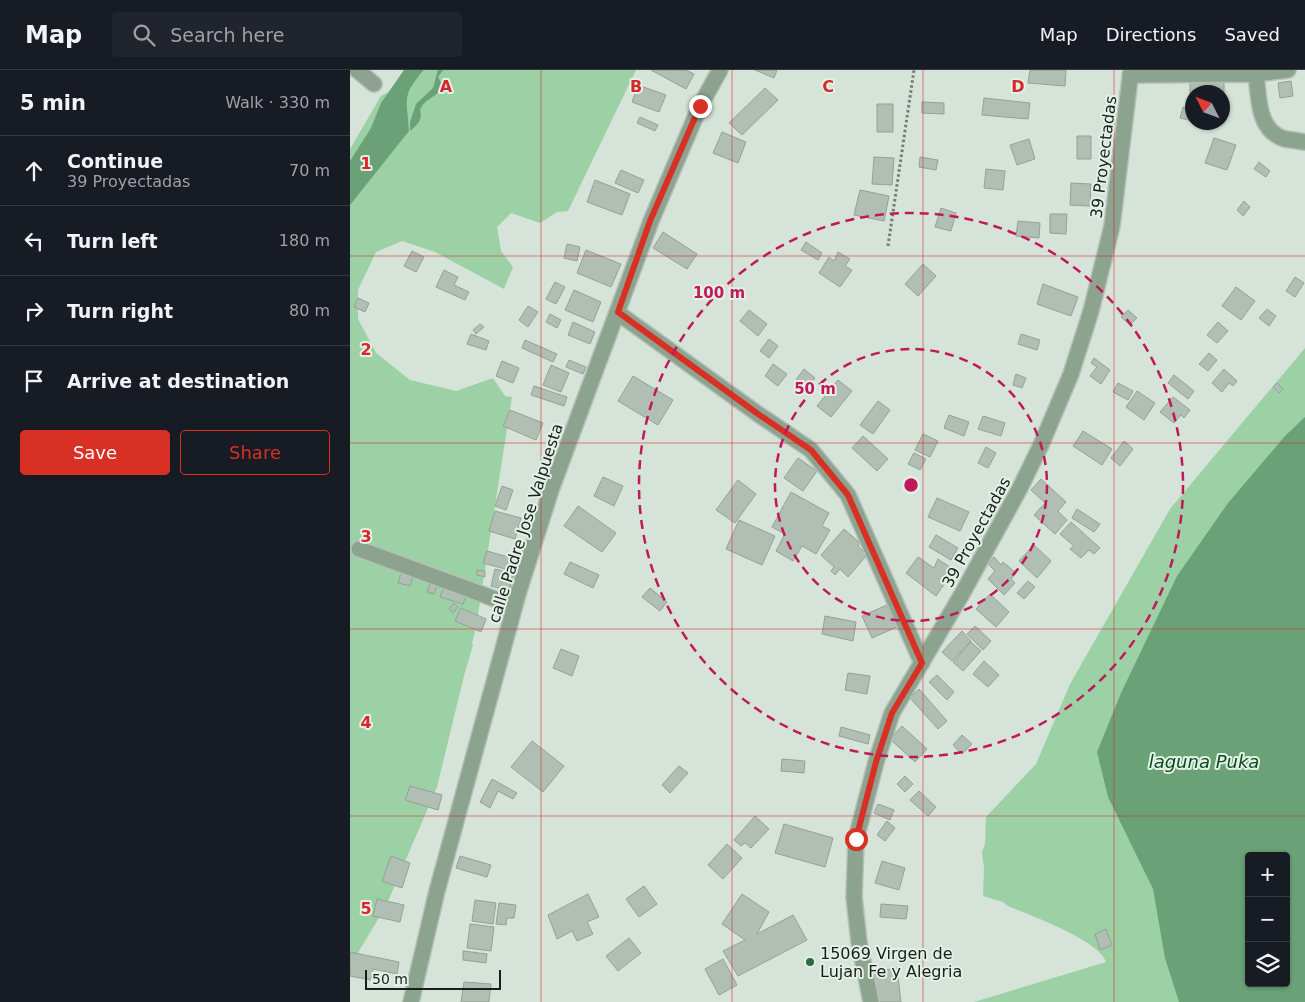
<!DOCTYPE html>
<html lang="en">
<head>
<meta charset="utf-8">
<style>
	:root { --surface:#171b24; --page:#20242c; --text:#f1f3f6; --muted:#9ea1a6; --line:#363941; --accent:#d93025 }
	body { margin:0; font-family:"DejaVu Sans",sans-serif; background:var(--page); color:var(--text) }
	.controls { position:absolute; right:15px; bottom:15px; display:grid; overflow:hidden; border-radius:5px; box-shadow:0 1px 4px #0004 }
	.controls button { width:45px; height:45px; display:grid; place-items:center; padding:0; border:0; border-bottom:1px solid var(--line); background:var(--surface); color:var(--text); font:25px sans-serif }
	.compass { position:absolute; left:835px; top:15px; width:45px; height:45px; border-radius:50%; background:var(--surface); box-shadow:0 1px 4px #0004; rotate:312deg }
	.scale { position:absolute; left:15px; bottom:12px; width:136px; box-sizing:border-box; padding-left:5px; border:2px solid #191e1a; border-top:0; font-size:14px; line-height:18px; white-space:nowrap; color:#191e1a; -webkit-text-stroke:4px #e3f0e5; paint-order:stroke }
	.stop { position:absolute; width:15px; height:15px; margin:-11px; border:4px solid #d93025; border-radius:50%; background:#fff }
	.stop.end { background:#d93025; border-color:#fff; box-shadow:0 1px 5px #0008 }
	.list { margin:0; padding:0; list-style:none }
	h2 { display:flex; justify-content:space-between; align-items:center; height:65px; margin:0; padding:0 20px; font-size:21px }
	h2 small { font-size:16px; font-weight:400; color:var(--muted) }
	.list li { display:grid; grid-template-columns:32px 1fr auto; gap:15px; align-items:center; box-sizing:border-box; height:70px; padding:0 20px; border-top:1px solid var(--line) }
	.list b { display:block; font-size:19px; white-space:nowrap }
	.list p { margin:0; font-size:16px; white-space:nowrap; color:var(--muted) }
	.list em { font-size:16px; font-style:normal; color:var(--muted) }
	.actions { display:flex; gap:10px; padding:15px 20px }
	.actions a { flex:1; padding:11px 0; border:1px solid var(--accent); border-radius:5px; text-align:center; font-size:18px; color:var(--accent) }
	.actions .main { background:var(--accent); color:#fff }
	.icon { flex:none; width:28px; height:28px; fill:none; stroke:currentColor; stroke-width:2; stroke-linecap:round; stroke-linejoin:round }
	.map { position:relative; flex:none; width:955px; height:932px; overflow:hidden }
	header { display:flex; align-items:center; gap:30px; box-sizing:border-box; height:70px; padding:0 25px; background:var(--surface); border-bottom:1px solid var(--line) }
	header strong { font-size:24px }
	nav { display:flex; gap:28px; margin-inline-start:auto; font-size:18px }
	.search { width:350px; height:45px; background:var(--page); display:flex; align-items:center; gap:12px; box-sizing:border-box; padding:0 18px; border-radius:5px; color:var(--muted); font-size:19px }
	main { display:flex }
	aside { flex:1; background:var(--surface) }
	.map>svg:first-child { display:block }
	.green { fill:#9cd1a6; fill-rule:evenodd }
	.water { fill:#6aa176; fill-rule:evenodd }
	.building { fill:#b1beb3; stroke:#94a196 }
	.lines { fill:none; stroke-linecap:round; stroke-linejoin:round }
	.minor-casing { stroke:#b4c0b6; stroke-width:18 }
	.path { stroke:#727b74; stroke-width:3; stroke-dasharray:2.5 2.5; stroke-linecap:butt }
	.minor { stroke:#8ba38f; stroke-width:15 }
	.route { stroke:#d93025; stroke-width:6 }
	.grid { fill:none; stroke:#d62828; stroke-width:1; stroke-opacity:0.55 }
	.ring { fill:none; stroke:#c2185b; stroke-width:2.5; stroke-dasharray:9 6 }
	.poi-dot { fill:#27703d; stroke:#e3f0e5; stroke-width:2 }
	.labels { text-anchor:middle; stroke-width:4; stroke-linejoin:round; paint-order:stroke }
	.street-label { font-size:16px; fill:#191e1a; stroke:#e3f0e5 }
	.poi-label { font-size:16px; fill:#191e1a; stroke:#e3f0e5; text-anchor:start }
	.water-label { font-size:18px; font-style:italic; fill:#094b21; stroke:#e3f0e5 }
	.grid-label { font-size:16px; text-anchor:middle; font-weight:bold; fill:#d62828; stroke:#e3f0e5; stroke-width:4; stroke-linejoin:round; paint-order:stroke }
	.centre { fill:#c2185b; stroke:#e3f0e5; stroke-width:2.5 }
	.ring-label { font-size:15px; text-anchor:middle; font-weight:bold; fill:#c2185b; stroke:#e3f0e5; stroke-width:4; stroke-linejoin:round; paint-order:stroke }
</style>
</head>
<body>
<header>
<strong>Map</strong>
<div class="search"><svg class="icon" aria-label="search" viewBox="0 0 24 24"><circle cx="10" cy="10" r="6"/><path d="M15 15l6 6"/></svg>Search here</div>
<nav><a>Map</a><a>Directions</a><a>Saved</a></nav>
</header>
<main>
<aside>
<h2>5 min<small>Walk · 330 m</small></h2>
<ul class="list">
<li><svg class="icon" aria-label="ahead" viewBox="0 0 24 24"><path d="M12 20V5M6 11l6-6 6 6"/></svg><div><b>Continue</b><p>39 Proyectadas</p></div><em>70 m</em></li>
<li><svg class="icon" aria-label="left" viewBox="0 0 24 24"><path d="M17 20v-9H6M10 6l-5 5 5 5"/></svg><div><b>Turn left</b></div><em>180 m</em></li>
<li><svg class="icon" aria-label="right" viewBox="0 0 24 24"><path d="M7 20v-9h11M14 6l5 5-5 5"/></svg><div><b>Turn right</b></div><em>80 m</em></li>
<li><svg class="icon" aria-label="arrive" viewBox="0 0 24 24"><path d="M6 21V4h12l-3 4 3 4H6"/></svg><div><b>Arrive at destination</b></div></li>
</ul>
<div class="actions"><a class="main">Save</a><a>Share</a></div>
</aside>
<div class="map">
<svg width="955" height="932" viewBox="0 0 955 932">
	<rect width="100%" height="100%" fill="#d6e3d8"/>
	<!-- green -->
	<path class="green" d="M74,0H286L218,141L207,142L190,153L161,143L147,157L151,181L163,197L154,219L85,182L52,171L26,182L8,220V249L26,283L60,310L106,321L143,308L155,326L162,327L126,557L122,574L123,575L114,606L87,717L36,836L6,886L0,891V79L31,26L70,5Z
		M955,278V932H624L756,892C749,870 679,845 658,836L653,832L633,826L634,798L632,782L635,774L636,747L686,694L720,614L820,439ZM899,786H936V913H899Z"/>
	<!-- water -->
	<path class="water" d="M54,0H74C51,26 57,29 59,61L0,135V91L21,58L31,33Z
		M88,0H93L88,7L93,16C87,28 75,28 70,40C73,49 68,55 60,61V52L66,34L83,18Z
		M955,347V932H829L815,888L803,819L758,727L747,682L771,623L827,506L878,433L935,366ZM899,786H936V913H899Z"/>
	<!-- building -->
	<path class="building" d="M301,0H336L344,4L336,19Z
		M405,0H427L424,8Z
		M680,0H716L715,16L678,13Z
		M874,11V31H872V22H842V32H840V12Z
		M941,11L943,26L930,28L928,13Z
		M288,15L316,25L309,42L282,32Z
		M415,18L428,30L392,65L379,53Z
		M634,28L680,33L678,49L632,45Z
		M572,32L594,33V44L572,43Z
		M527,34H543V62H527Z
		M833,37L842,39V51L830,48Z
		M290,47L308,55L305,61L287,53Z
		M372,62L396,72L388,93L363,83Z
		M727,66H741V89H727Z
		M864,68L886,75L877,100L855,93Z
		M679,69L685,89L667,95L660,75Z
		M524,87L544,88L542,115L522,114Z
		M570,87L588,90L586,100L569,97Z
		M909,92L920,101L916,107L904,99Z
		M636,99L655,101L653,120L634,118Z
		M271,100L294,110L288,123L265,113Z
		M245,110L280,124L272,145L237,132Z
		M721,113L741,114L740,136L720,135Z
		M510,120L539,126L534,151L504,145Z
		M894,131L900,137L893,146L887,140Z
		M591,138L606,143L601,161L585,157Z
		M700,144H717L716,164L700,163Z
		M668,151L690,153L689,168L666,166Z
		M313,162L347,184L337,199L303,178Z
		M456,172L472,183L468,190L451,180Z
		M217,174L230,177L227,191L214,188Z
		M236,180L271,194L261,217L227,203Z
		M62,181L74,187L66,202L54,196Z
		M488,182L500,189L495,196L502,200L490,217L469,203L479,187L484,191Z
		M573,194L586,206L568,226L555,214Z
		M94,200L108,207L104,215L119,222L115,230L86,217Z
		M945,207L954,213L945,227L936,221Z
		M205,212L215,217L206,234L196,229Z
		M693,214L728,227L721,246L687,234Z
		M886,217L905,231L891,250L872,236Z
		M224,220L251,232L243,252L215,240Z
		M8,228L19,233L15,242L4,237Z
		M178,236L188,242L178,257L169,250Z
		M917,239L926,246L919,256L909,248Z
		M399,240L417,254L408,266L390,251Z
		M778,240L787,248L780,255L771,247Z
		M200,244L211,250L207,258L196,252Z
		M223,252L245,262L240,274L218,265Z
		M868,252L878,261L867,273L857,265Z
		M130,254L134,257L126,264L123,260Z
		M121,264L139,271L136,280L117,274Z
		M671,264L690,270L687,280L668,274Z
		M419,269L428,276L419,288L410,281Z
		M175,270L207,284L203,292L172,278Z
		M859,283L867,290L858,301L849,294Z
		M744,288L760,300L751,314L740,306L747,297L741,293Z
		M219,290L236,297L233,304L216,297Z
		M152,291L169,298L163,313L146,306Z
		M423,294L437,304L428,316L415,306Z
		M201,295L219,303L211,322L193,315Z
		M454,299L465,308L456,319L445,311Z
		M874,299L887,311L883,316L879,313L872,322L862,313Z
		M666,304L676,308L672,318L663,315Z
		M824,305L844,321L838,329L818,313Z
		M283,306L323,330L308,355L268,331Z
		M488,310L502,321L481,347L467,336Z
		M768,313L783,321L778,330L763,322Z
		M927,313L933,319L929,323L923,317Z
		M184,316L217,327L214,336L181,325Z
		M787,321L805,333L794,350L776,337Z
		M823,327L840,340L834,348L831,345L824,353L810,342Z
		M528,331L540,340L523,364L510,355Z
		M160,340L193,353L186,370L153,356Z
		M599,345L619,352L614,366L594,358Z
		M633,346L655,353L651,366L628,359Z
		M733,361L762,379L752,395L723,376Z
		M573,364L588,371L580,387L565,380Z
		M513,366L538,389L527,401L502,378Z
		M774,371L783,379L770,396L761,388Z
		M636,377L646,383L638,398L628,393Z
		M564,383L576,389L570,400L558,394Z
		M448,388L467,401L453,421L434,408Z
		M253,407L273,416L264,436L244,426Z
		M691,409L716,432L708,441L717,450L705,464L684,445L695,433L681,420Z
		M388,410L406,424L385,453L366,440Z
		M152,416L163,420L156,440L145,436Z
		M441,422L479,443L472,456L480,460L466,484L452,476L443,491L426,481L435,464L422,457Z
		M587,428L619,442L610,461L578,447Z
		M228,436L266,463L252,482L214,456Z
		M727,439L750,454L744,462L722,448Z
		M145,441L171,448L165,469L139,461Z
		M389,450L425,466L412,495L376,479Z
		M721,452L750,478L744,484L739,480L731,488L720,479L724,476L710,464Z
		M494,459L510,473L508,476L517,485L498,507L490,499L485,505L481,501L484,497L471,485Z
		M586,465L608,478L601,490L579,477Z
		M684,475L701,491L687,508L669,491Z
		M137,481L169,490L166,502L133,493Z
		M568,487L584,498L588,489L604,500L586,526L556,503Z
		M644,487L651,495L653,492L666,503L661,509L665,513L654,525L638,509L645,501L638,494Z
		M220,492L249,505L243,518L214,504Z
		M52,499L64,503L60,516L48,513Z
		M145,499L164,504L159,521L141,516Z
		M127,500L135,501V507L127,505Z
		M81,511L88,513L84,524L77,522Z
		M678,511L685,517L674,529L667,523Z
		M94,516L117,523L113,534L90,527Z
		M300,518L317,532L310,541L292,527Z
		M640,524L659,542L646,557L626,539Z
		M104,533L108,537L103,543L99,539Z
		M537,535L547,557L522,568L512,546Z
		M111,538L136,549L131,562L105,551Z
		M475,546L506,552L503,571L472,564Z
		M625,556L641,571L633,580L617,564Z
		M612,561L621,571L602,591L592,582Z
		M621,572L631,581L613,601L603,592Z
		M211,579L229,586L222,606L203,598Z
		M634,591L649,605L638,617L623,604Z
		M498,603L520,606L517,624L495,620Z
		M587,605L604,622L597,630L579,612Z
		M569,619L597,651L588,659L560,628Z
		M552,656L577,679L565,692L540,669Z
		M491,657L520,665L518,674L489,666Z
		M612,665L622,674L612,684L603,675Z
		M182,671L214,696L193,722L161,697Z
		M432,689L455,691L454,703L431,701Z
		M329,696L338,703L320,723L312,715Z
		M555,706L563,714L555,722L547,714Z
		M142,709L167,723L163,729L148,721L140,738L130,732Z
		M60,716L92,725L88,740L55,730Z
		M569,721L586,737L578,746L560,730Z
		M528,734L544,740L540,750L524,743Z
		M405,746L419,759L401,778L395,773L391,776L384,770Z
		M537,751L545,758L535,771L527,765Z
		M434,754L483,768L475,797L425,783Z
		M377,774L392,788L373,809L358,795Z
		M41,786L60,793L52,818L32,811Z
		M110,786L141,795L137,807L106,798Z
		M532,791L555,798L549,820L525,813Z
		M294,816L307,834L289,847L276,829Z
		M238,824L249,847L237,852L243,864L227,871L222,861L207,869L198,845Z
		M392,824L419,842L407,864L443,845L457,870L388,906L373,881L395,870L372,854Z
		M27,829L54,835L50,852L23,846Z
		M125,830L146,833L143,854L122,851Z
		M149,833L166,835L164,848H157L156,855L146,854Z
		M531,834L558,836L556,849L530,847Z
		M120,854L144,857L141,881L117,878Z
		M756,859L762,875L750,880L745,864Z
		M279,868L291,883L268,901L256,886Z
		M113,881L137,884L136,893L113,890Z
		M0,882L49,892L47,904L23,899L21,910L0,906Z
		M373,889L387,915L369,925L355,899Z
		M547,898L551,932H525L521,902Z
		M114,912L141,914L139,932H111Z"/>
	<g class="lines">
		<!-- minor casing -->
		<g class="minor-casing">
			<path id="minor" d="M7,0L24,14
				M906,4C909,27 907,61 935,69C942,70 949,71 955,72
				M780,5L906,4L938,0
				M268,243L408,344L461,380L498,425L572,593
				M9,479L164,536
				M61,932L87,821L168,524L201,420L301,151L350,36L370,0
				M521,932L509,872L504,827L506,769L526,692L542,643L612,524L670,418L691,375L721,304L741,241L762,156L781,0"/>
		</g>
		<!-- path -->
		<path class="path" d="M538,176L564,0"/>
		<!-- minor -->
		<use href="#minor" class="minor"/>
	</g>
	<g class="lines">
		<!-- route -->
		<path class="route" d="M350,36L300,151L268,242L408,344L461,380L498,425L572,593L542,643L526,692L506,769"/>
	</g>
	<!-- grid -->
	<path class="grid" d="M191,0V932M382,0V932M573,0V932M764,0V932M0,186H955M0,373H955M0,559H955M0,746H955"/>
	<!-- distance rings -->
	<g class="ring">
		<circle cx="561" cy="415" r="136"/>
		<circle cx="561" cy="415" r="272"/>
	</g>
	<!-- markers -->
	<circle class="poi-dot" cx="460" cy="892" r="5"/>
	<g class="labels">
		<!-- street labels -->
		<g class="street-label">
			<text transform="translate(753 87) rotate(-83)" y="6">39 Proyectadas</text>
			<text transform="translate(175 453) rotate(-72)" y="6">calle Padre Jose Valpuesta</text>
			<text transform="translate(626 462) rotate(-61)" y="6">39 Proyectadas</text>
		</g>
		<!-- poi labels -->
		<g class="poi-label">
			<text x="470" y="889">15069 Virgen de<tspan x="470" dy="18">Lujan Fe y Alegria</tspan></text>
		</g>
		<!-- water labels -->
		<g class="water-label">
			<text x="854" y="698">laguna Puka</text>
		</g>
	</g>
	<g class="grid-label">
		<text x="96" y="22">A</text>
		<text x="286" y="22">B</text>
		<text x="478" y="22">C</text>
		<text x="668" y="22">D</text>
		<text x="16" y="99">1</text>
		<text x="16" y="285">2</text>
		<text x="16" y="472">3</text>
		<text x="16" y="658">4</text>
		<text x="16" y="844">5</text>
	</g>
	<circle cx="561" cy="415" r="8" class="centre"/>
	<g class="ring-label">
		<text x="369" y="228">100 m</text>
		<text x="465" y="324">50 m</text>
	</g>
</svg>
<div class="controls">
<button>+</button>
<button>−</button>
<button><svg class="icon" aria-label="layers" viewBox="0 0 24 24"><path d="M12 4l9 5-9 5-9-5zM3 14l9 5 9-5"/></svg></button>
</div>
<svg class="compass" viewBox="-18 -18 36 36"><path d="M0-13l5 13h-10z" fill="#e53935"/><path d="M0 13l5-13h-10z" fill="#9ea1a6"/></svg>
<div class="scale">50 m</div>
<div class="stop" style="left:506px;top:769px"></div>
<div class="stop end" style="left:350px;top:36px"></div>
</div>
</main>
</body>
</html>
